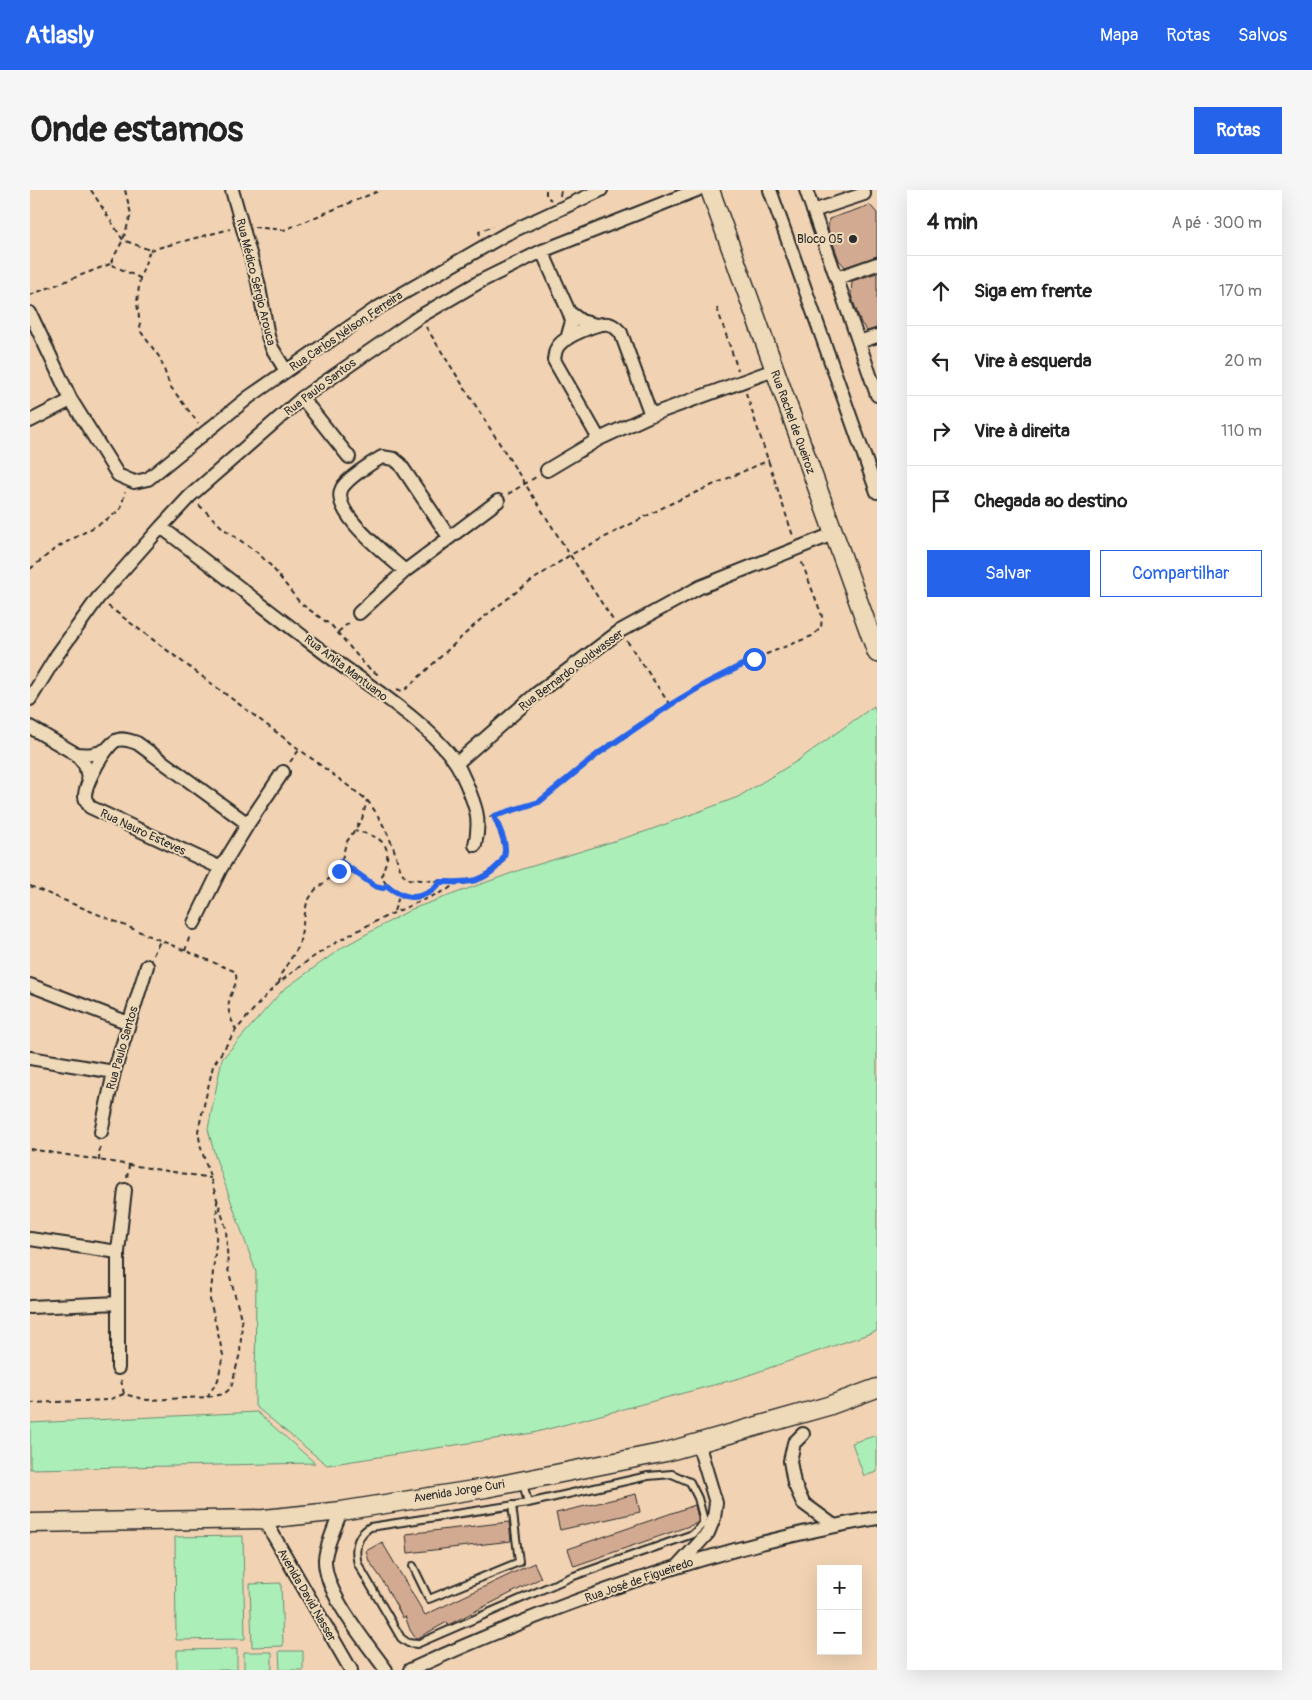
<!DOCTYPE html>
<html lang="pt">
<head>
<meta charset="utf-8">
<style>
	:root { --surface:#fff; --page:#f6f6f6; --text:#222; --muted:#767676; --line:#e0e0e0; --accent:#2563eb }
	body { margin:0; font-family:Pangolin,sans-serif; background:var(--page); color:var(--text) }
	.controls { position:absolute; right:15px; bottom:15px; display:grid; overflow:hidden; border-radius:0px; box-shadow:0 5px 20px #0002 }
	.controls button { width:45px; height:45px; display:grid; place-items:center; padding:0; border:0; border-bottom:1px solid var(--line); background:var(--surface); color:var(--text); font:25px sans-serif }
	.stop { position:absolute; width:15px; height:15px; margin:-11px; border:4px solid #2563eb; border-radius:50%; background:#fff }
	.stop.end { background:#2563eb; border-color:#fff; box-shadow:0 1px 5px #0008 }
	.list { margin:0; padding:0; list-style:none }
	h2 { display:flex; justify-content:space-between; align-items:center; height:65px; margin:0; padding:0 20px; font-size:21px }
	h2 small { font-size:16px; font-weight:400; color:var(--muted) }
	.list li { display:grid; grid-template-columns:32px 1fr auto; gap:15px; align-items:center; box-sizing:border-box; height:70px; padding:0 20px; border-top:1px solid var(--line) }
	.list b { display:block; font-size:19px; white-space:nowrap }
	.list em { font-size:16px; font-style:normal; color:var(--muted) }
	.actions { display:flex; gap:10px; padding:15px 20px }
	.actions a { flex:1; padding:11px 0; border:1px solid var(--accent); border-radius:0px; text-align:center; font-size:18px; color:var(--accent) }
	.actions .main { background:var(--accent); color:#fff }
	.icon { flex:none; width:28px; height:28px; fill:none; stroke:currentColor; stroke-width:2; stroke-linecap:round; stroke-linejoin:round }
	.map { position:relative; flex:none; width:847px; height:1480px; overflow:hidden; border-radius:0px }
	header { display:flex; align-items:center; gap:30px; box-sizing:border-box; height:70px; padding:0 25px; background:var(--accent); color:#fff }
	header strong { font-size:24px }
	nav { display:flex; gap:28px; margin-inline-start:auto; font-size:18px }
	.intro { display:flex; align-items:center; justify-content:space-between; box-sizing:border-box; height:120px; padding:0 30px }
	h1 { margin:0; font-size:35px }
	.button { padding:12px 22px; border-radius:0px; background:var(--accent); color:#fff; font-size:18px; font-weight:700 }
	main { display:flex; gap:30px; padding:0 30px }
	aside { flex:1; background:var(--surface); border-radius:0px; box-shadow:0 5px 20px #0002 }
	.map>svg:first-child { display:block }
	.green { fill:#abeeb8; stroke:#6b8c72 }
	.building { fill:#d2aa91; stroke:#2b2b2b }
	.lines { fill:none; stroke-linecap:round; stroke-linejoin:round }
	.lane-casing { stroke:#2b2b2b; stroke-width:10 }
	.street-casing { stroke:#2b2b2b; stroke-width:16 }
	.secondary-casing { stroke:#2b2b2b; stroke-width:21 }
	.path { stroke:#2b2b2b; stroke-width:2; stroke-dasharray:5 4; stroke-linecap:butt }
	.lane { stroke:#eed9b8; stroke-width:6 }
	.street { stroke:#eed9b8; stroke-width:12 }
	.secondary { stroke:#eed9b8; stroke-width:18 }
	.route { stroke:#2563eb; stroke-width:6 }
	.poi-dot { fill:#2b2b2b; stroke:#eed9b8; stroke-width:2 }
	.labels { text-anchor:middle; stroke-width:4; stroke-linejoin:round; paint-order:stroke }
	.poi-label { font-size:12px; fill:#2b2b2b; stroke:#eed9b8; text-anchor:end }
	.street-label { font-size:12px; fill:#2b2b2b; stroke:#eed9b8 }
</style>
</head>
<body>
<header>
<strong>Atlasly</strong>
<nav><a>Mapa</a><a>Rotas</a><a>Salvos</a></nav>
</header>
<div class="intro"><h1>Onde estamos</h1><a class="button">Rotas</a></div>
<main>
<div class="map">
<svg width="847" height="1480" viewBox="0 0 847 1480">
	<rect width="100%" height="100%" fill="#f1d3b3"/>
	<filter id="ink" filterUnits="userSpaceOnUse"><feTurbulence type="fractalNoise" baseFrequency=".02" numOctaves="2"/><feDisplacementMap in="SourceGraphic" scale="10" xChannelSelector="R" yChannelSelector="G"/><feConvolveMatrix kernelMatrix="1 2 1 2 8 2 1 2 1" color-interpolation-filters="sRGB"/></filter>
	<g filter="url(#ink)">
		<!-- green -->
		<path class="green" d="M844,516L847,528V1141L710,1188L503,1243L297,1275L225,1216L226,1082L185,966L178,939L192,869L253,800L313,757L382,719L493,679L617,641L708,607L767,571Z
			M227,1222L285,1273L0,1279V1233Z
			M847,1245V1282L834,1286L822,1253Z
			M213,1346L215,1449L146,1450L145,1347Z
			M251,1393L253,1456L222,1457L220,1394Z
			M207,1459V1480H147V1460Z
			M249,1461H273V1480H250Z
			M214,1462H242V1480H214Z"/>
		<!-- building -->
		<path class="building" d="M840,15L847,23V66L815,77L809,70L798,39L799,29Z
			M847,83V138L837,141L831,133L821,105L822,91Z
			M606,1304L610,1322L530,1340L526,1323Z
			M665,1315L668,1328V1332L665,1334L544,1376L538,1359Z
			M479,1332L481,1351L378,1363L376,1344Z
			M352,1352L395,1425L504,1373L511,1388L418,1435L417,1432L386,1449L380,1440L375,1426L373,1428L351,1388L339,1371L336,1361Z"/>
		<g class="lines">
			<!-- lane casing -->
			<g class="lane-casing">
				<path id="lane" d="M642,1284L660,1292L668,1308L673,1327V1334L663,1344L541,1387L387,1454L378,1453L371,1448L328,1374C324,1359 326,1346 340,1337L498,1313L618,1286Z
					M493,1293L498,1313
					M383,1376L399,1409L489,1372L482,1315"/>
			</g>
			<!-- street casing -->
			<g class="street-casing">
				<path id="street" d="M202,0L228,92L238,146L242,158L256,181
					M740,0L847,302
					M776,0L847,205
					M783,21L834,4
					M512,61L539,122
					M807,88L847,74
					M0,123L41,210L88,285L104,292L118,289L219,207L344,120L476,44L571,0
					M537,149L542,131L539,122L551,131L566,135
					M829,152L847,146
					M272,208L319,267
					M0,231L41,210
					M569,249L524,170C525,164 525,159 529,155C535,147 568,132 578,134C584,135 587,139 591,143L621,225
					M517,280L569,249L621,225L744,180
					M131,337C186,379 240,422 296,464C336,494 398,532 426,573C430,579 433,587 436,593C446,617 451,629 445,655
					M375,381C360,367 299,322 312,298C318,288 341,273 352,267L364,269L370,274L419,347
					M329,423L375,381L468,311
					M0,509L27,465L68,408L131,337L160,306L272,208L389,127L451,91L512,61L667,0
					M0,537L46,564
					M427,573L506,504L590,441L670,397L803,344
					M59,591L55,575L46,564C58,565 66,565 77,559
					M191,678L60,617C58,613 55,611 55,606C55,594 76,553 88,550C94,548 101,551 107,553L218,634
					M164,733L191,678L218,634L253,582
					M0,795L99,833
					M0,868L84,882
					M71,942L84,882L117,776
					M0,1049L88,1062
					M0,1117L88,1113
					M88,1178V1062L95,1000
					M773,1244L764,1253L760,1271L764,1293L773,1313L803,1335
					M311,1321C306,1335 296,1356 295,1369C294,1403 336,1452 356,1480
					M234,1329L321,1480
					M649,1375L678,1343L684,1328L686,1313L668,1253
					M380,1480C529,1412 686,1356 847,1328"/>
			</g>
			<!-- secondary casing -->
			<g class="secondary-casing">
				<path id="secondary" d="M680,0L847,463
					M0,1333L234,1329L311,1321L456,1298L636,1262L798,1216L847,1198"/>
			</g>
			<!-- path -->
			<path class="path" d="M61,0L93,50L120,60L110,88L80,74L93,50L101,24L95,0
				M516,0V6L521,10
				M530,6L531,0
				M224,37L254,40L351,0
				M450,45L449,42L463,36
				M120,60L200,39
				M110,88L107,113L111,142L130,168L140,196L168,233
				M0,105L80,74
				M687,118L708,180
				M396,137L540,365L583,430
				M716,203L763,346
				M478,304L506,287
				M169,315L194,339L228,363L242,377L270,413L302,436L336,476L350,486
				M0,379L26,358L73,332L86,323L91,318L95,302
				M78,416L337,610C347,623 355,637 361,652C367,664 367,679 377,689L433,693L444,691L467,677L472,673L475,659L464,627
				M308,442L320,432
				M597,451L640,515
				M367,499L372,501L376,499L450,430L494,396L540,365L642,313L739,270
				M260,572L269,560
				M459,627L509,612L569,563L640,515L675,494L724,469L782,446L791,438L792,426L771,370
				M323,641C337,643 360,648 357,668C356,675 352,680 352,687L357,696
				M311,672L345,697L353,698L357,696C372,706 381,711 398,703C404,700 406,697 409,692
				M0,696L204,781C211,790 200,802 199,812C197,822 202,831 206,840C220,824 234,806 250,792C303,748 355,726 417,700L426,693
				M364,721L370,704
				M155,761L160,745
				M123,765L130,751
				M249,793L251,784L269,756L277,712L285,700L309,681L316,653L332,629L337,610
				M0,959L181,988
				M69,971L70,954
				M97,988L99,976
				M91,1190L94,1204
				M177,1207L188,1190L193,1165L180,1110L186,1054L187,1011
				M0,1213L78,1210L94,1204L117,1210L177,1207L194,1204L201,1198L210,1163L212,1132L198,1079L196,1038L171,958L168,941L183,876L206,840"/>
			<!-- lane -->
			<use href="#lane" class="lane"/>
			<!-- street -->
			<use href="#street" class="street"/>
			<!-- secondary -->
			<use href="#secondary" class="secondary"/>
		</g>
	</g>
	<g class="lines" filter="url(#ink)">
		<!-- route -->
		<path class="route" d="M309,681L311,672L345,696L353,698L357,696C372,706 381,711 398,703C404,700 407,697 410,692C420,692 430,693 441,691C455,689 476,674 475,659C475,648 468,636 464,626L509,612L569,563L640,515L675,494L724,469"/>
	</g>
	<!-- markers -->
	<circle class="poi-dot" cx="823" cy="49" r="5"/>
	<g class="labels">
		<!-- poi labels -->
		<g class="poi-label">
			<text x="813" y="53">Bloco 05</text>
		</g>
		<!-- street labels -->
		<g class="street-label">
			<text transform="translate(226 92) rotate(76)" y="4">Rua Médico Sérgio Arouca</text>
			<text transform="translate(316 141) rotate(-34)" y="4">Rua Carlos Nélson Ferreira</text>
			<text transform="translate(290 197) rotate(-37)" y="4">Rua Paulo Santos</text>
			<text transform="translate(763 232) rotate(70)" y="4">Rua Rachel de Queiroz</text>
			<text transform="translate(316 478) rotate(37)" y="4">Rua Anita Mantuano</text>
			<text transform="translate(541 480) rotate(-37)" y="4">Rua Bernardo Goldwasser</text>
			<text transform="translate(113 642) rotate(25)" y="4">Rua Nauro Esteves</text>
			<text transform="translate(92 858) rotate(-74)" y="4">Rua Paulo Santos</text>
			<text transform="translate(429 1301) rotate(-9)" y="4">Avenida Jorge Curi</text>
			<text transform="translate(609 1390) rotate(-19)" y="4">Rua José de Figueiredo</text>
			<text transform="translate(277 1405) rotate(60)" y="4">Avenida David Nasser</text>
		</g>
	</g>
</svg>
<div class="controls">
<button>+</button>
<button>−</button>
</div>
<div class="stop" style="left:724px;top:469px"></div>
<div class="stop end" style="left:309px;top:681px"></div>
</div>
<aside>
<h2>4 min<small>A pé · 300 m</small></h2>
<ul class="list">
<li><svg class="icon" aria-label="ahead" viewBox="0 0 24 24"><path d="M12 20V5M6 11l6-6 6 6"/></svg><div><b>Siga em frente</b></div><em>170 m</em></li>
<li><svg class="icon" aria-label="left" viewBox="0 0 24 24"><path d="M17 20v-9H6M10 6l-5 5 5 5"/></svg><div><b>Vire à esquerda</b></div><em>20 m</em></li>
<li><svg class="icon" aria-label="right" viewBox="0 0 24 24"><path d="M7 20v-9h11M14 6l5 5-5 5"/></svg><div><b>Vire à direita</b></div><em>110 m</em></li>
<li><svg class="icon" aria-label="arrive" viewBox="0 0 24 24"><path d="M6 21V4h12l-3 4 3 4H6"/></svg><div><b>Chegada ao destino</b></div></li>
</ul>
<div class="actions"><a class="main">Salvar</a><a>Compartilhar</a></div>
</aside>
</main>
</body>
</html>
